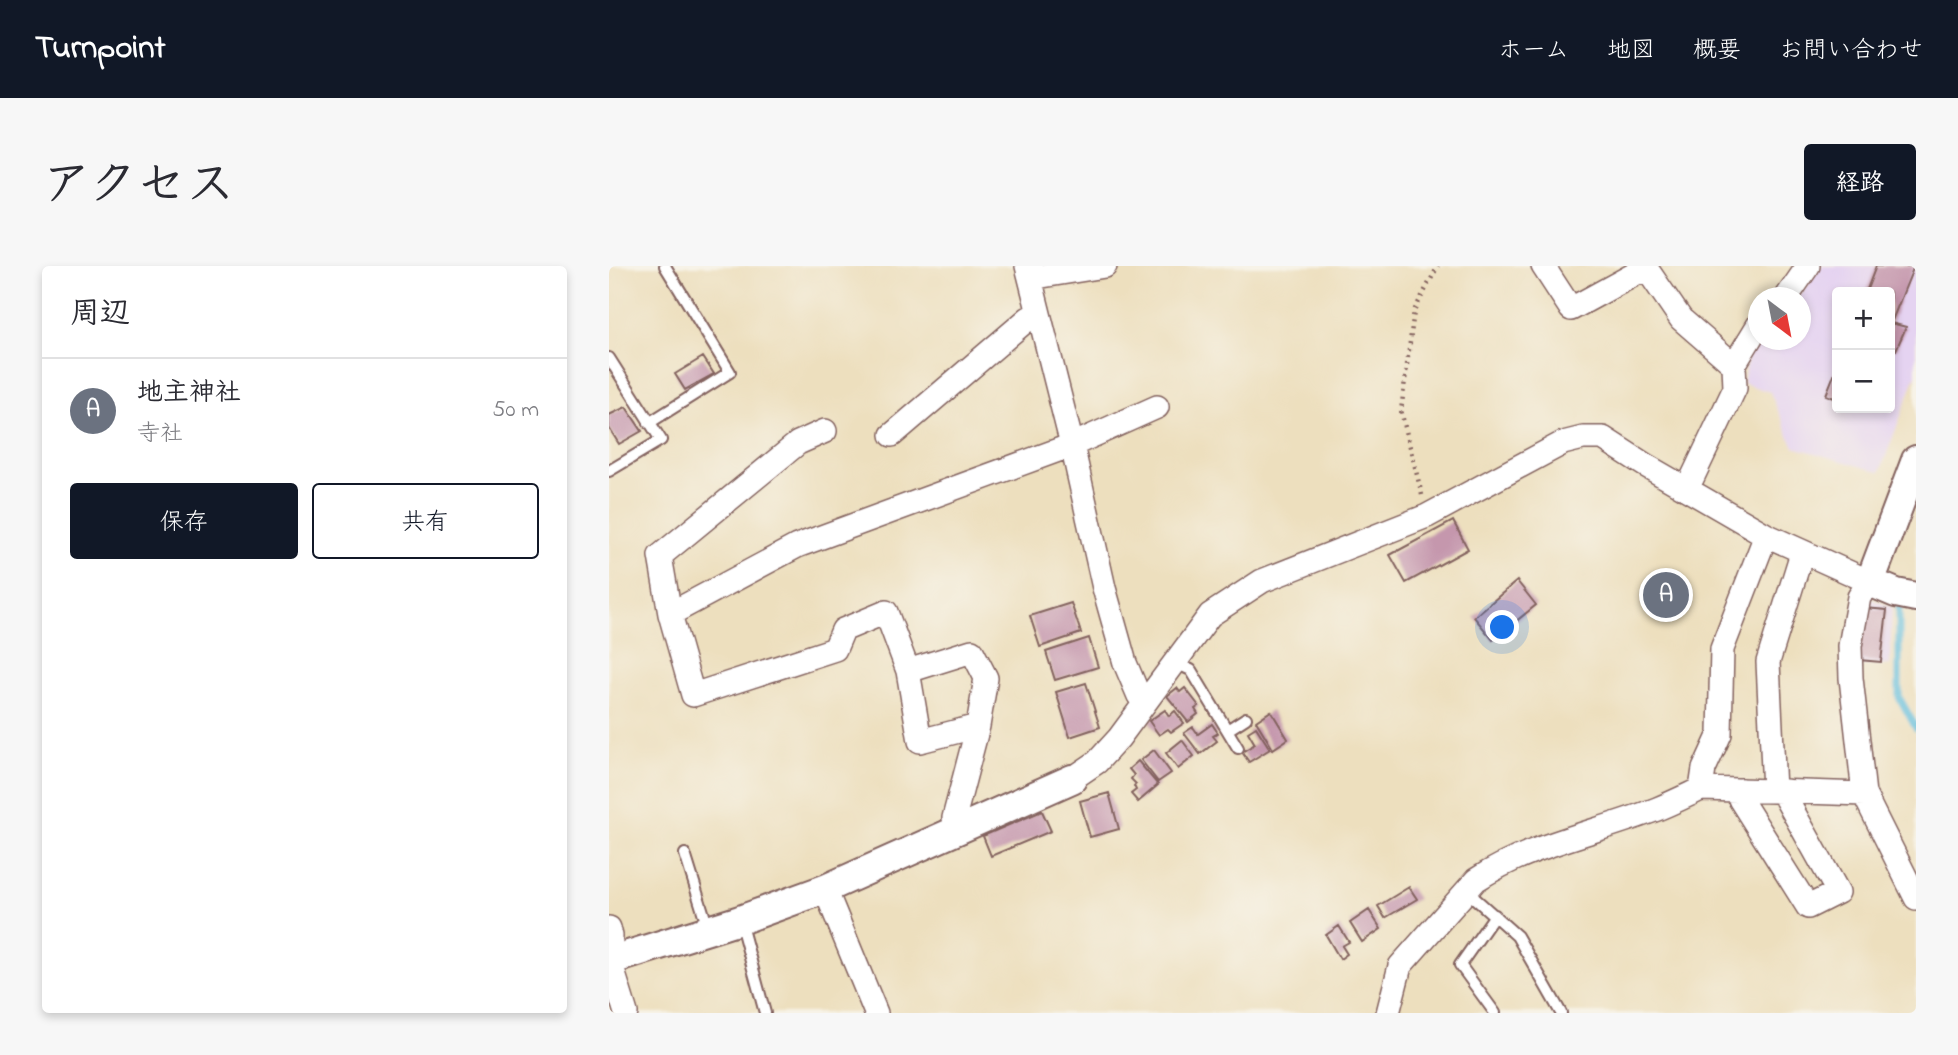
<!DOCTYPE html>
<html lang="ja">
<head>
<meta charset="utf-8">
<style>
	:root { --surface:#fff; --page:#f7f7f7; --text:#2b2b33; --muted:#7c7c81; --line:#e1e1e2; --accent:#111827 }
	body { margin:0; font-family:"Indie Flower","Klee One",sans-serif; background:var(--page); color:var(--text) }
	.controls { position:absolute; right:21px; top:21px; display:grid; overflow:hidden; border-radius:7px; box-shadow:0 4px 10px #0003 }
	.controls button { width:63px; height:63px; display:grid; place-items:center; padding:0; border:0; border-bottom:2px solid var(--line); background:var(--surface); color:var(--text); font:35px sans-serif }
	.compass { position:absolute; left:1139px; top:21px; width:63px; height:63px; border-radius:50%; background:var(--surface); box-shadow:0 4px 10px #0003; rotate:148deg }
	.you { position:absolute; left:894px; top:362px; width:24px; height:24px; margin:-18px; border:5px solid #fff; border-radius:50%; background:#1a73e8; box-shadow:0 0 0 10px #1a73e833 }
	.badge { display:grid; place-items:center; width:46px; height:46px; border-radius:50%; background:var(--accent); color:#fff; font-size:23px; font-weight:700 }
	.pin { position:absolute; translate:-50% -50%; border:4px solid #fff; box-shadow:0 2px 7px #0006 }
	.list { margin:0; padding:0; list-style:none }
	h2 { display:flex; justify-content:space-between; align-items:center; height:91px; margin:0; padding:0 28px; font-size:30px }
	h2 small { font-size:23px; font-weight:400; color:var(--muted) }
	.list li { display:grid; grid-template-columns:46px 1fr auto; gap:21px; align-items:center; box-sizing:border-box; height:105px; padding:0 28px; border-top:2px solid var(--line) }
	.list b { display:block; font-size:26px; white-space:nowrap }
	.list p { margin:0; font-size:23px; white-space:nowrap; color:var(--muted) }
	.list em { font-size:23px; font-style:normal; color:var(--muted) }
	.actions { display:flex; gap:14px; padding:21px 28px }
	.actions a { flex:1; padding:16px 0; border:2px solid var(--accent); border-radius:7px; text-align:center; font-size:24px; color:var(--accent) }
	.actions .main { background:var(--accent); color:#fff }
	.map { position:relative; flex:none; width:1307px; height:747px; overflow:hidden; border-radius:7px }
	header { display:flex; align-items:center; gap:42px; box-sizing:border-box; height:98px; padding:0 35px; background:var(--accent); color:#fff }
	header strong { font-size:33px }
	nav { display:flex; gap:38px; margin-inline-start:auto; font-size:24px }
	.intro { display:flex; align-items:center; justify-content:space-between; box-sizing:border-box; height:168px; padding:0 42px }
	h1 { margin:0; font-size:49px }
	.button { padding:18px 32px; border-radius:7px; background:var(--accent); color:#fff; font-size:24px; font-weight:700 }
	main { display:flex; gap:42px; padding:0 42px }
	aside { flex:1; background:var(--surface); border-radius:7px; box-shadow:0 4px 10px #0003 }
	.map>svg:first-child { display:block }
	.built { fill:#e5d3f1; fill-rule:evenodd }
	.lines { fill:none; stroke-linecap:round; stroke-linejoin:round }
	.stream { stroke:#5dbcdb; stroke-width:7 }
	.building { fill:#c597ad }
	.service-casing { stroke:#83625e; stroke-width:14 }
	.minor-casing { stroke:#83625e; stroke-width:26 }
	.tertiary-casing { stroke:#83625e; stroke-width:32 }
	.path { stroke:#83625e; stroke-width:4.5; stroke-dasharray:2 5; stroke-linecap:butt }
	.service { stroke:#fff; stroke-width:10 }
	.minor { stroke:#fff; stroke-width:23 }
	.tertiary { stroke:#fff; stroke-width:28 }
</style>
</head>
<body>
<header>
<strong>Turnpoint</strong>
<nav><a>ホーム</a><a>地図</a><a>概要</a><a>お問い合わせ</a></nav>
</header>
<div class="intro"><h1>アクセス</h1><a class="button">経路</a></div>
<main>
<aside>
<h2>周辺<small></small></h2>
<ul class="list">
<li><span class="badge" style="background:#6b7280">A</span><div><b>地主神社</b><p>寺社</p></div><em>50 m</em></li>
</ul>
<div class="actions"><a class="main">保存</a><a>共有</a></div>
</aside>
<div class="map">
<svg width="1307" height="747" viewBox="0 0 1307 747">
	<rect width="100%" height="100%" fill="#f7f3e8"/>
	<filter id="ink" filterUnits="userSpaceOnUse"><feTurbulence type="fractalNoise" baseFrequency=".0143" numOctaves="2"/><feDisplacementMap in="SourceGraphic" scale="14" xChannelSelector="R" yChannelSelector="G"/><feConvolveMatrix kernelMatrix="1 2 1 2 8 2 1 2 1" color-interpolation-filters="sRGB"/></filter>
	<filter id="wash" filterUnits="userSpaceOnUse"><feTurbulence type="fractalNoise" baseFrequency=".00686" numOctaves="4" result="noise"/><feDisplacementMap in="SourceGraphic" scale="28" xChannelSelector="R" yChannelSelector="G"/><feGaussianBlur stdDeviation="1.57" result="paint"/><feColorMatrix in="noise" values="0 0 0 0 0 0 0 0 0 0 0 0 0 0 0 0 0 1.4 0 .05"/><feComposite in="paint" operator="in"/></filter>
	<g filter="url(#wash)">
		<rect width="100%" height="100%" fill="#eddfbe"/>
		<!-- built -->
		<path class="built" d="M1212,0H1307V109L1271,206L1185,181L1161,126L1134,117L1139,87L1150,74H1192L1190,31ZM1228,26H1281V142H1228Z
			M1257,331L1283,341L1281,399L1247,400Z"/>
		<g class="lines">
			<!-- stream -->
			<path class="stream" d="M1290,342V431L1307,462"/>
		</g>
		<g id="blocks">
			<!-- building -->
			<path class="building" d="M1267,0H1305L1282,57L1297,61L1287,84L1281,82V26H1257Z
				M94,91L105,108L76,124L66,108Z
				M1228,101V133L1217,129Z
				M17,141L33,165L10,178L0,162V149Z
				M844,255L859,283L797,317L781,289Z
				M908,315L927,339L884,374L865,351Z
				M462,337L472,367L431,381L421,350Z
				M1255,342L1278,344L1272,396L1250,394Z
				M480,372L489,401L446,414L437,386Z
				M477,417L491,461L461,471L447,426Z
				M568,422L571,426L576,422L590,440L586,443L589,448L579,456L558,430Z
				M556,444L560,450L566,445L575,457L562,466L559,463L550,469L540,455Z
				M662,445L679,473L664,483L647,455Z
				M603,458L609,467L604,470L608,475L591,488L575,467L584,461L589,468Z
				M647,461L661,483L640,496L633,486L646,478L639,466Z
				M573,474L585,490L569,503L557,487Z
				M545,484L562,507L549,516L532,494Z
				M529,495L549,519L529,536L522,528L527,524L525,520L527,518L522,513L525,509L520,503Z
				M500,527L510,563L481,571L471,535Z
				M433,545L442,565L382,590L374,570Z
				M800,621L808,633L776,652L769,640Z
				M760,644L772,663L753,676L741,657Z
				M730,660L740,676L733,680L738,688L731,693L717,669Z"/>
		</g>
	</g>
	<g filter="url(#ink)">
		<use href="#blocks" fill-opacity="0" stroke="#83625e" stroke-width="2"/>
		<g class="lines">
			<!-- service casing -->
			<g class="service-casing">
				<path id="service" d="M0,92L52,174L0,205
					M40,157L121,106L56,0
					M564,396L582,404L629,482
					M620,463L637,452
					M76,588L99,662
					M857,626L862,629L908,670L952,747
					M131,655L156,747
					M886,747L851,699L886,649"/>
			</g>
			<!-- minor casing -->
			<g class="minor-casing">
				<path id="minor" d="M418,0L463,179L495,322L516,397L530,430L538,434
					M934,0L962,43L1037,2L1036,0
					M1037,2L1072,53L1125,99
					M421,12L496,0
					M1177,32L1199,0
					M216,165L189,177L51,290L61,348L84,429L226,383L234,364L277,346L299,405L311,475L369,460
					M283,169L420,52L429,49
					M1078,223L1126,122L1125,99L1150,58
					M1157,269L1113,383L1111,468L1095,503L1092,523L1165,525
					M1193,287L1159,396L1165,525L1255,528
					M61,348L188,280L463,179L548,141
					M299,405L363,385L377,412L369,460L345,552L350,564
					M463,513L488,496L510,472L601,349L653,315L818,250L954,177L974,172H994L1036,199L1157,269L1261,316L1250,331L1241,380L1242,412L1255,528L1307,632
					M1132,524L1131,533L1199,641L1229,626L1177,533V525
					M216,623L267,747
					M0,662L2,670L1,695L17,747
					M779,747L791,700L867,614C922,578 987,567 1048,543C1063,537 1077,530 1092,523"/>
			</g>
			<!-- tertiary casing -->
			<g class="tertiary-casing">
				<path id="tertiary" d="M1307,194L1261,316L1287,327L1307,331
					M0,695L131,654L216,623L463,513"/>
			</g>
			<!-- path -->
			<path class="path" d="M813,229L792,145L805,45L829,0"/>
			<!-- service -->
			<use href="#service" class="service"/>
			<!-- minor -->
			<use href="#minor" class="minor"/>
			<!-- tertiary -->
			<use href="#tertiary" class="tertiary"/>
		</g>
	</g>
</svg>
<div class="controls">
<button>+</button>
<button>−</button>
</div>
<svg class="compass" viewBox="-18 -18 36 36"><path d="M0-13l5 13h-10z" fill="#e53935"/><path d="M0 13l5-13h-10z" fill="#7c7c81"/></svg>
<div class="you"></div>
<div class="pin badge" style="left:1057px;top:329px;background:#6b7280">A</div>
</div>
</main>
</body>
</html>
